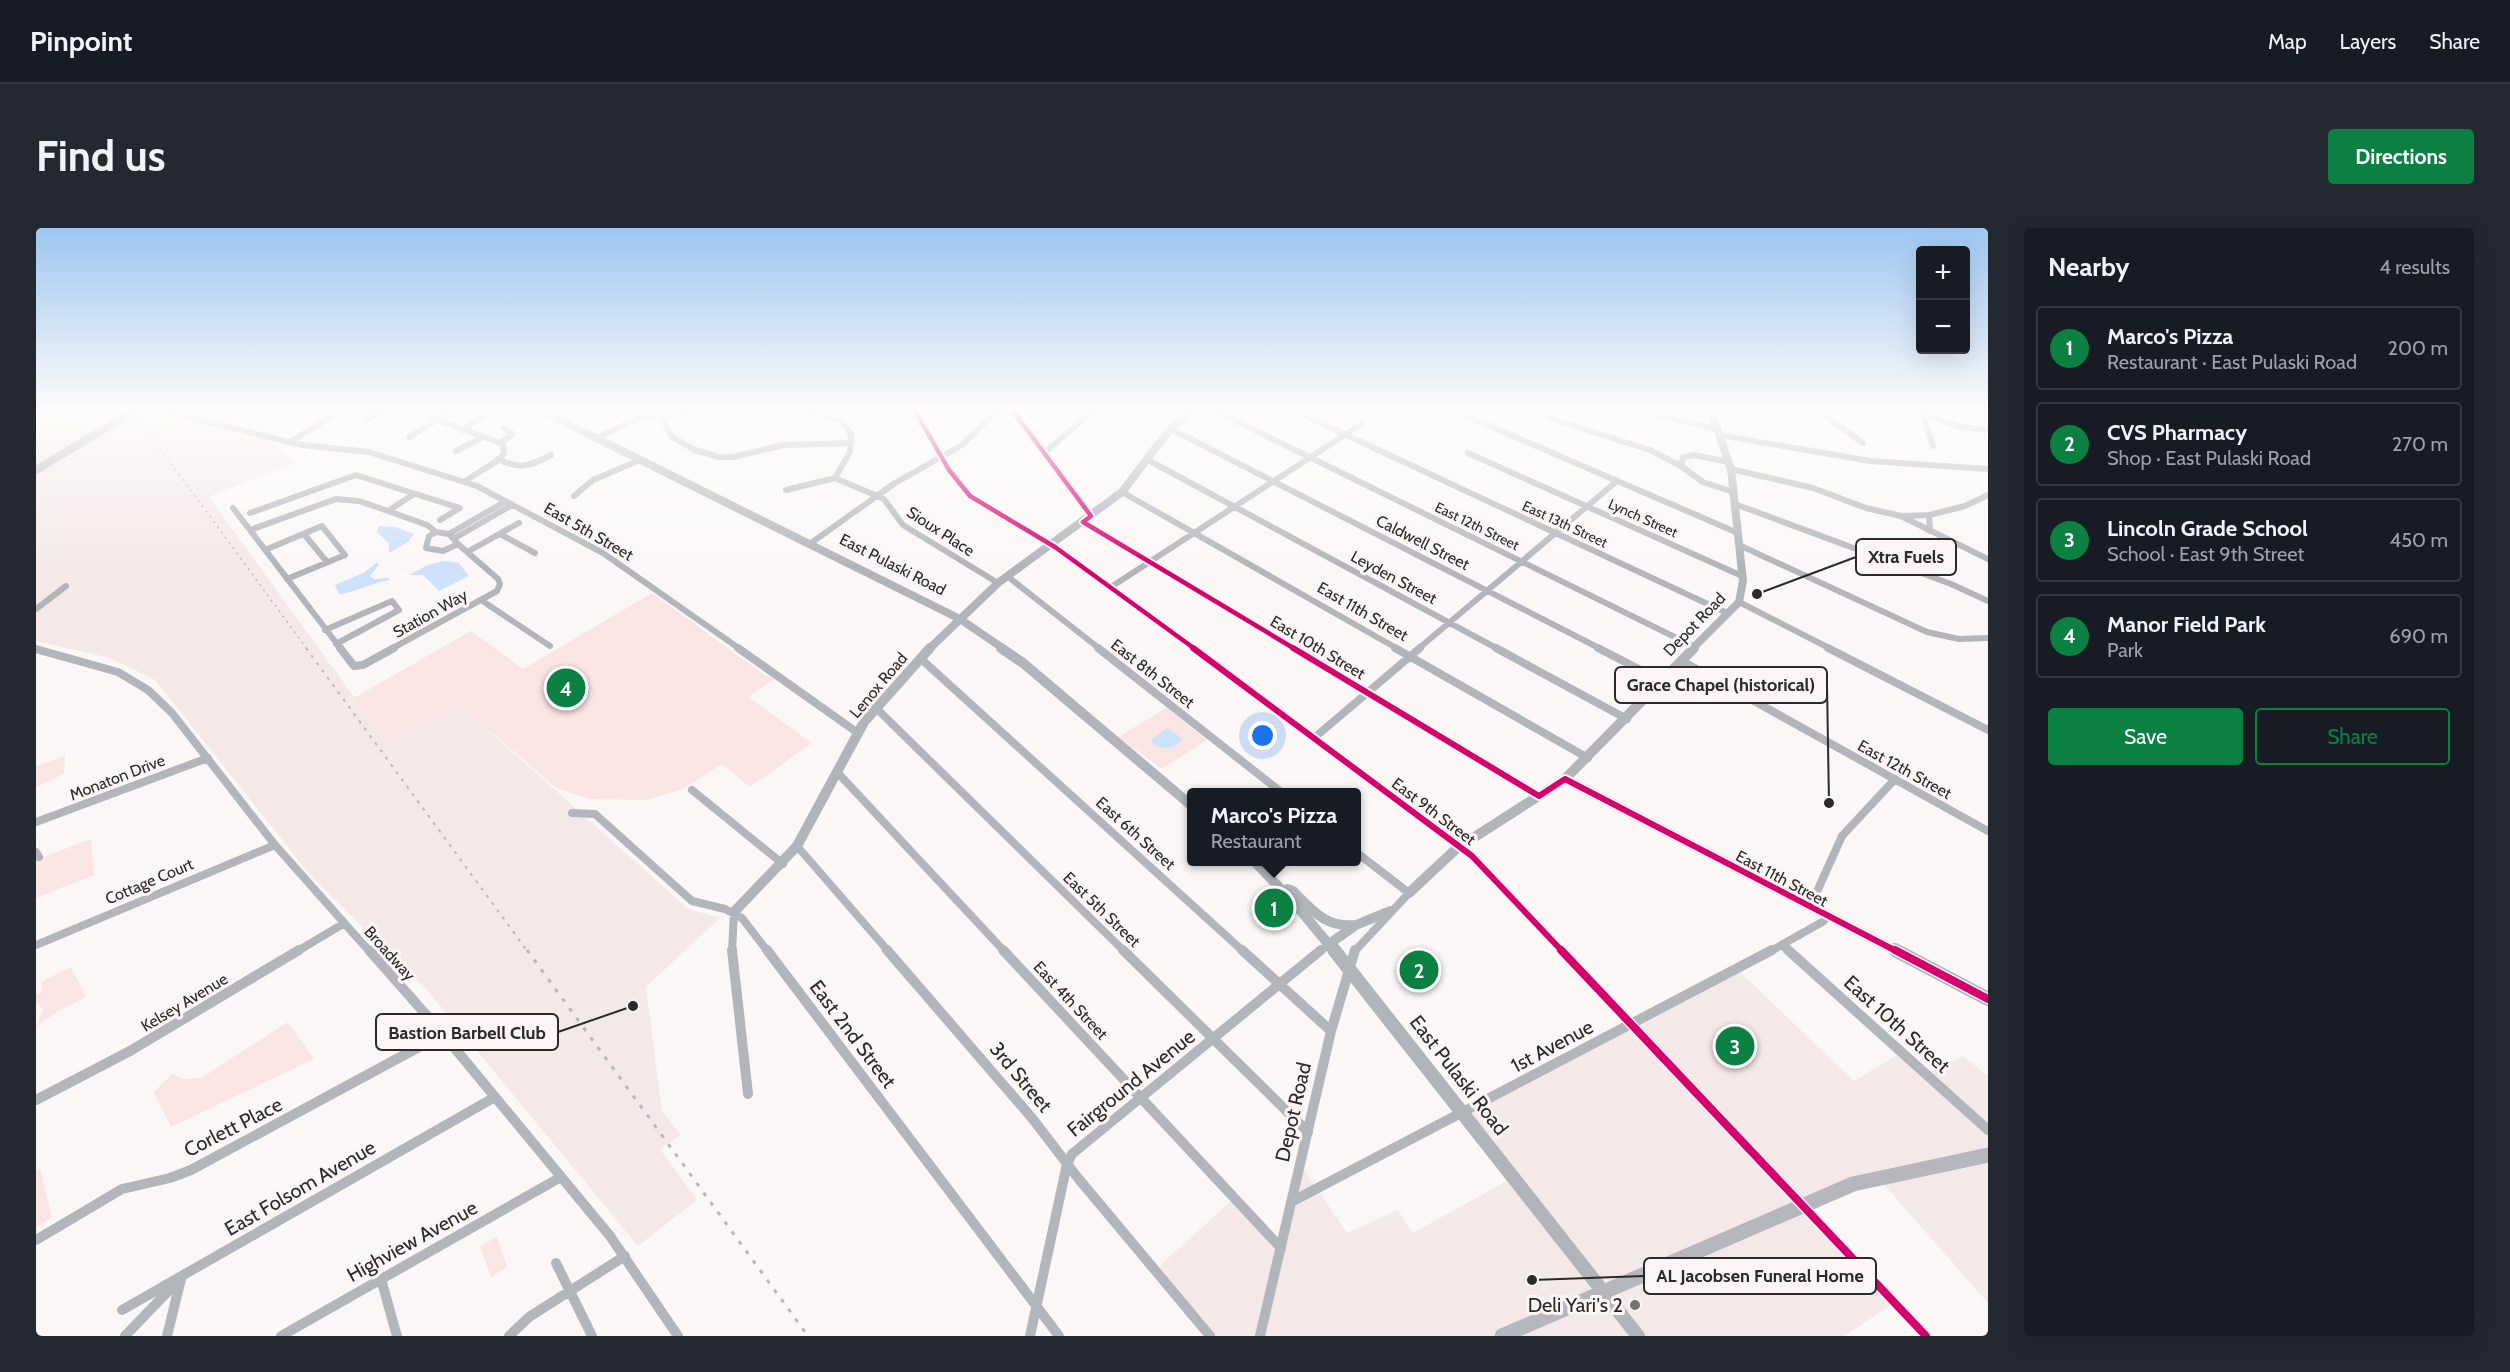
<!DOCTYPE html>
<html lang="en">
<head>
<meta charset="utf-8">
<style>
	:root { --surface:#171b24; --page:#242831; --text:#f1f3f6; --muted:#9ea1a6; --line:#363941; --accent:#0b8043 }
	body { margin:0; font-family:Cabin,sans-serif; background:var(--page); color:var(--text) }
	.controls { position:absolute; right:18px; top:18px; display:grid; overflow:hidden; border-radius:6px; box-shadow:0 6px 24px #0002 }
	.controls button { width:54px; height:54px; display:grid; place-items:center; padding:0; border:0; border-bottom:2px solid var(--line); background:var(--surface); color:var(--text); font:30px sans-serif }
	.you { position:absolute; left:1227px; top:508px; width:21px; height:21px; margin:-15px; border:4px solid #fff; border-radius:50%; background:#1a73e8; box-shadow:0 0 0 9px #1a73e833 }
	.badge { display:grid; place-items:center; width:39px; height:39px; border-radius:50%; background:var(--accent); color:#fff; font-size:20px; font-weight:700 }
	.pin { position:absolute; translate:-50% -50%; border:3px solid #fff; box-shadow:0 2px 6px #0006 }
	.popup { position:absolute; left:1151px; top:560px; width:174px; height:78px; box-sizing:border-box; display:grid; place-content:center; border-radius:6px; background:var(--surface); filter:drop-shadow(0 2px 4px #0005); font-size:20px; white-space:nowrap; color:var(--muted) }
	.popup b { font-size:22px; color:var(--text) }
	.popup::after { content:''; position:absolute; left:50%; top:100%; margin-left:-12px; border:12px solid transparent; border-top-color:var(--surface) }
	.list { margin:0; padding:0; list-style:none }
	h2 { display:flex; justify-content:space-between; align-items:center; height:78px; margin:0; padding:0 24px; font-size:26px }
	h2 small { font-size:20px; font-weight:400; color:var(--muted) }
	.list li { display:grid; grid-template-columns:39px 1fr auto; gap:18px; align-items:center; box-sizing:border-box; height:84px; margin:0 12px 12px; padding:0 12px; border:2px solid var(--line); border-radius:6px }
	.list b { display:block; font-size:22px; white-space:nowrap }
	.list p { margin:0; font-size:20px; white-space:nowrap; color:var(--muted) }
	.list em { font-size:20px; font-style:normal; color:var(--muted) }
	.actions { display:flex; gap:12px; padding:18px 24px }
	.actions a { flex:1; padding:14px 0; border:2px solid var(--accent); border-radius:6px; text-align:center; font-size:21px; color:var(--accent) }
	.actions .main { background:var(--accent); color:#fff }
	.map { position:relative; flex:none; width:1952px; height:1108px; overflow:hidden; border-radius:6px }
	header { display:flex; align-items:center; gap:36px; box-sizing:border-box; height:84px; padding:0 30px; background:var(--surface); border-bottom:2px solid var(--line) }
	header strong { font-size:28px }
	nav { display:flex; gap:33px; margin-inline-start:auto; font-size:21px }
	.intro { display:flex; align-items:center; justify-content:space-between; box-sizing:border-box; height:144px; padding:0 36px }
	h1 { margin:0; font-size:42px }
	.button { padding:15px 27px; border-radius:6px; background:var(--accent); color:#fff; font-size:21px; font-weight:700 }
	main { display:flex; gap:36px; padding:0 36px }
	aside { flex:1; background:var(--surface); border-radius:6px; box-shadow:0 6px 24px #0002 }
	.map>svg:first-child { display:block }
	.built { fill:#f4e9e8 }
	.green { fill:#f9e5e4 }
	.water { fill:#cde1fb }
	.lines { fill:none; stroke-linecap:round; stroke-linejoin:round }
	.street-far2 { stroke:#b2b6bb; stroke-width:6 }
	.street-far1 { stroke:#b2b6bb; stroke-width:8 }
	.street { stroke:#b2b6bb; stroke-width:10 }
	.secondary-far2 { stroke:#b1b5ba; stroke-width:8 }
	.secondary-far1 { stroke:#b1b5ba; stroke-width:10 }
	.secondary { stroke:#b1b5ba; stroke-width:14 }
	.primary { stroke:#b5b7bc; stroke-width:15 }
	.rail-far2 { stroke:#b8b7ba; stroke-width:1.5; stroke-dasharray:2 4.5; stroke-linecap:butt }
	.rail-far1 { stroke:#b8b7ba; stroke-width:2; stroke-dasharray:3 6; stroke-linecap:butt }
	.rail { stroke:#b8b7ba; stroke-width:3; stroke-dasharray:4 8; stroke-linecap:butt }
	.cycleway-far2-casing { stroke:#fdf5f5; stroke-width:8 }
	.cycleway-far1-casing { stroke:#fdf5f5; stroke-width:10 }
	.cycleway-casing { stroke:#fdf5f5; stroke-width:11 }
	.cycleway-far2 { stroke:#d6006c; stroke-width:4.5 }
	.cycleway-far1 { stroke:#d6006c; stroke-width:6 }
	.cycleway { stroke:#d6006c; stroke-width:8 }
	.poi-dot { fill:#747171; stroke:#fdf5f5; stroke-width:2 }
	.labels { text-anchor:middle; stroke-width:6; stroke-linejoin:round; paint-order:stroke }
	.far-street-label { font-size:14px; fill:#2c2929; stroke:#fdf5f5 }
	.street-label { font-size:16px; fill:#2c2929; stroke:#fdf5f5 }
	.near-street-label { font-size:20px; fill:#2c2929; stroke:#fdf5f5 }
	.near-poi-label { font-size:20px; fill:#2c2929; stroke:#fdf5f5; text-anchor:end }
	.leader { fill:none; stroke:#2c2929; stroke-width:2 }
	.callout-dot { fill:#2c2929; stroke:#fdf5f5; stroke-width:2 }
	.callout { fill:#fdf5f5; stroke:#2c2929; stroke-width:2 }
	.callout-label { font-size:18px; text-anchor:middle; font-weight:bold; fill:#2c2929 }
</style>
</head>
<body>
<header>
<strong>Pinpoint</strong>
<nav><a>Map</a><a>Layers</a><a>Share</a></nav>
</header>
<div class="intro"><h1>Find us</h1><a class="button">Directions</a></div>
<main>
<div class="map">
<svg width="1952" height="1108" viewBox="0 0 1952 1108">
	<rect width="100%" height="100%" fill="#fbf7f7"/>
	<!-- built -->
	<path class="built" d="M0,183H134L241,216L258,235L173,269L352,516L423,476L651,680L684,690L610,759L626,883L645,907L624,921L661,972L602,1018L390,761L275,648L119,452L74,430L0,413Z
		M1703,743L1818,853L1863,826L1889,849L1927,828L1952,848V1075L1844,952L1768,980L1857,1076L1808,1108H1170L1117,1044L1197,971L1246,1022L1267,940L1311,1005L1362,982L1377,1005L1478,949L1427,886Z"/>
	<!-- green -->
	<path class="green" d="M136,183H221L192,196Z
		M616,365L727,446L738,451L712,469L776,515L714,559L686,536L645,562L609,572L553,571L520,560L423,476L352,516L318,470L435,403L487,441Z
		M1131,480L1171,512L1126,541L1082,509Z
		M29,528L28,546L0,559V538Z
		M55,611L58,647L0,670V632Z
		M35,739L50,769L22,783L0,799L7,781L0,775V767L6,764L5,754Z
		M252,794L278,831L135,899L118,864L136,846L148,851L165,850Z
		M4,940L16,989L0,1000V943Z
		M461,1009L471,1039L455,1049L444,1018Z"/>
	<!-- water -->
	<path class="water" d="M343,298L360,299L378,306L372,314L353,325V316L341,304Z
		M407,333L423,335L433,348L403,363L387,347H373L392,337Z
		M340,335L343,336L334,348L338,351L353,350V352C341,354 310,367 303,366L299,357L329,344Z
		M1131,500L1143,508L1145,513C1135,521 1128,522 1117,516L1116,511Z"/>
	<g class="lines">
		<!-- street-far2 -->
		<path class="street-far2" d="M127,183L266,217L333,224L441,258L567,325L704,421
			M378,183L467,216L468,225L464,231L429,253
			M879,183L913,242L934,268L1019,319L1159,421
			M1180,183L1659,419
			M1259,183L1691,385
			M1419,183L1702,305
			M1603,183L1680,201
			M1783,183L1827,215
			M1881,183L1924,199L1952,202
			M1886,185L1897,218
			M624,186L636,209L659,222L683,229H697L748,217L816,215
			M396,190L411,183
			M1513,190L1614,222L1645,238
			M331,191L348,183
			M1135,201L1565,421
			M426,202L455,183
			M1683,207L1834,233L1952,241
			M373,209L401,192
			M560,210L606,189L654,184H768L790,187L807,194L815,206L814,224L799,250L848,271L867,297L962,355
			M254,214L304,183
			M465,214L477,206L468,200
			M420,223L447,209
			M1008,225L1057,183
			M1432,225L1706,348
			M462,231C483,242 495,238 515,227
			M1112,232L1462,421
			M1693,234L1658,227L1647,229L1645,238L1667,254L1697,264
			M1695,241L1777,260L1830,280L1865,288L1952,331
			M750,262L799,250
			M1086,264L1362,421
			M378,266L352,283L391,297L400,304
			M538,268L557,252L604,232
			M1699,276L1915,356L1952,373
			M197,280L214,302
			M214,285L320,247L424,280L404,292
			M1868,288L1893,287
			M1047,294L1259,421
			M1894,303L1893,287L1929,278L1952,267
			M400,304L413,306L422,316L407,323L390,320L393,308Z
			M268,306L291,334
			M413,306L470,273
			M464,306L499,325
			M419,310L476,277
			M775,315L859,255L926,217L958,186L967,183
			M1703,317L1891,404L1923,411L1952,410
			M229,322L286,298L309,327L251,351
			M433,323L483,295
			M971,348L1064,421
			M1075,359L1327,195
			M445,372L514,418
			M1703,374L1795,421
			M0,381L30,358
			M289,402L356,373L363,382L300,416
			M305,421L214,302L300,271L323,273L352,283
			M355,421L461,363L464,356L462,351L422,316
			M1382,421L1581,253"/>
		<!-- street-far1 -->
		<path class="street-far1" d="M304,420L318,438L327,437L358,420
			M702,420L822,505
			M1062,420L1245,564
			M1157,420L1436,628L1527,724
			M1257,420L1503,568
			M1359,420L1552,530
			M1460,420L1591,491
			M1562,420L1626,453
			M1792,420L1952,502
			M0,421L82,444L112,462L136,485L239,617L334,724
			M884,430L1208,724
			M1646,433L1952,603
			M839,479L1089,724
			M1278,510L1384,420
			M801,544L969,724
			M656,562L747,636
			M536,585L559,586L656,673L689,681L706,690L732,724
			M0,594L172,530
			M761,618L853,724
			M0,624L3,629
			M1774,679L1806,608L1859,551
			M0,717L239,617
			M1746,717L1754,724
			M260,724L307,696
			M696,724L698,684
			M1283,724L1293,716
			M1318,724L1373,665L1320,624
			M1733,724L1788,693L1791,688"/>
		<!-- street -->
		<path class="street" d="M333,722L407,806L574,1008L642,1108
			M696,722L712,866
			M731,722L1023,1108
			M851,722L996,890L1042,950L1174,1108
			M967,722L1245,1020
			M1087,722L1272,904
			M1206,722L1295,803
			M1525,722L1890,1108
			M1752,722L1952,902
			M0,872L94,823L263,722
			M1255,974L1736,722
			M0,1012L86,961L134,950L155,942L407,806
			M520,1035L556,1108
			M345,1051L361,1108
			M86,1082L459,869
			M89,1108L141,1054
			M131,1108L145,1051
			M245,1108L525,949
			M473,1108L493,1089L589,1028
			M994,1108L1031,936L1036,926L1285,722
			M1224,1108L1295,803L1319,722"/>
		<!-- secondary-far2 -->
		<path class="secondary-far2" d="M506,183L924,391L968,421
			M977,183L1055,288
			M0,242L98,183
			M893,421L962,355L1086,264L1127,210L1154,183
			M1656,421L1703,374L1707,353L1695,241L1675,183"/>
		<!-- secondary-far1 -->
		<path class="secondary-far1" d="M965,420L987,435L1156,578
			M1529,551L1862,724
			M1219,634L1260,677L1299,724
			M1251,661L1257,663C1277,683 1290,700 1320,697
			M1373,665L1420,621L1529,551L1658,420
			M698,684L761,618L828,494L894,420
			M1293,716L1320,697L1354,683"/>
		<!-- secondary -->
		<path class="secondary" d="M1298,722L1602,1108
			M1859,722L1952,771"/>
		<!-- primary -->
		<path class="primary" d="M1466,1108L1817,956L1952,927"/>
		<!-- rail-far2 -->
		<path class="rail-far2" d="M97,183L271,421"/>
		<!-- rail-far1 -->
		<path class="rail-far1" d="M270,420L492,724"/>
		<!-- rail -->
		<path class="rail" d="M491,722L772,1108"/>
		<!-- cycleway-far2 casing -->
		<g class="cycleway-far2-casing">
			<path id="cycleway-far2" d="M879,183L913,242L934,268L1019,319L1159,421
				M977,183L1055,288L1047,294L1259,421"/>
		</g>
		<!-- cycleway-far1 casing -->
		<g class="cycleway-far1-casing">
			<path id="cycleway-far1" d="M1157,420L1436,628L1527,724
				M1257,420L1503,568L1529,551L1862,724"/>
		</g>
		<!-- cycleway casing -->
		<g class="cycleway-casing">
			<path id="cycleway" d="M1525,722L1890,1108
				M1859,722L1952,771"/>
		</g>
		<!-- cycleway-far2 -->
		<use href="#cycleway-far2" class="cycleway-far2"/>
		<!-- cycleway-far1 -->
		<use href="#cycleway-far1" class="cycleway-far1"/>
		<!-- cycleway -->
		<use href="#cycleway" class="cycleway"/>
	</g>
	<!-- sky -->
	<linearGradient id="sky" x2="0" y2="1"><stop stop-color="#9dc6f0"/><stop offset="0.54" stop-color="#fdfbfb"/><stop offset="1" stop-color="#fdfbfb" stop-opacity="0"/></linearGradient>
	<rect width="1952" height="338" fill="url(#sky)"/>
	<!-- markers -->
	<circle class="poi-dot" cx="1599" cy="1077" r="6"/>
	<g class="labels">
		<!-- far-street labels -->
		<g class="far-street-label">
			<text transform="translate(1607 290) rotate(24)" y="5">Lynch Street</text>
			<text transform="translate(1529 296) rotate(25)" y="5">East 13th Street</text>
			<text transform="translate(1441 298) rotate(26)" y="5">East 12th Street</text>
		</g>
		<!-- street labels -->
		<g class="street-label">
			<text transform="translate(553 303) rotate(30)" y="6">East 5th Street</text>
			<text transform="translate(905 303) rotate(33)" y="6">Sioux Place</text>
			<text transform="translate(1387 314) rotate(27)" y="6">Caldwell Street</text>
			<text transform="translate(857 336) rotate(27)" y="6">East Pulaski Road</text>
			<text transform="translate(1358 349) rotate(28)" y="6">Leyden Street</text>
			<text transform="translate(1327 383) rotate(30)" y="6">East 11th Street</text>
			<text transform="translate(394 385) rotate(-29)" y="6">Station Way</text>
			<text transform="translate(1658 396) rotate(-46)" y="6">Depot Road</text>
			<text transform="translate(1282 419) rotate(31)" y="6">East 10th Street</text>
			<text transform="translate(1117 445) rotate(38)" y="6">East 8th Street</text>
			<text transform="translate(842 457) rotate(-50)" y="6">Lenox Road</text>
			<text transform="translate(1869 541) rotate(29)" y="6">East 12th Street</text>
			<text transform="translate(81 549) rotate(-21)" y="6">Monaton Drive</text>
			<text transform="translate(1398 583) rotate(37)" y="6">East 9th Street</text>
			<text transform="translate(1100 605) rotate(42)" y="6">East 6th Street</text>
			<text transform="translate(1746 650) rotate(28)" y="6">East 11th Street</text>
			<text transform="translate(113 653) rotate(-23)" y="6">Cottage Court</text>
			<text transform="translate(1066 681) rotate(44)" y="6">East 5th Street</text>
			<text transform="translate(354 725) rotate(48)" y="6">Broadway</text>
			<text transform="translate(1035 772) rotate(47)" y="6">East 4th Street</text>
			<text transform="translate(148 774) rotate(-31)" y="6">Kelsey Avenue</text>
		</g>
		<!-- near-street labels -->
		<g class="near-street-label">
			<text transform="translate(1861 796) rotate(42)" y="7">East 10th Street</text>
			<text transform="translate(817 806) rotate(53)" y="7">East 2nd Street</text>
			<text transform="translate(1516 818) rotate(-28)" y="7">1st Avenue</text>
			<text transform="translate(1423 847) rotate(52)" y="7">East Pulaski Road</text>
			<text transform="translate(985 849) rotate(50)" y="7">3rd Street</text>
			<text transform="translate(1095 855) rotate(-39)" y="7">Fairground Avenue</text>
			<text transform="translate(1257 884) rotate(-77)" y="7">Depot Road</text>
			<text transform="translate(197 899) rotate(-27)" y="7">Corlett Place</text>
			<text transform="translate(264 960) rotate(-30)" y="7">East Folsom Avenue</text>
			<text transform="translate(376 1013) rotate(-29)" y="7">Highview Avenue</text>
		</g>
		<!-- near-poi labels -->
		<g class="near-poi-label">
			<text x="1587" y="1084">Deli Yari's 2</text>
		</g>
	</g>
	<!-- callouts -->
	<path class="leader" d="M1721 366L1820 329M1793 575L1791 457M597 778L522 804M1496 1052L1608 1048"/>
	<g class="callout-dot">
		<circle cx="1721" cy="366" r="6"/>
		<circle cx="1793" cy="575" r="6"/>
		<circle cx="597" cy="778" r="6"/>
		<circle cx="1496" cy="1052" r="6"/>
	</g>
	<g class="callout">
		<rect x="1820" y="311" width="100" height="36" rx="6"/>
		<rect x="1579" y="439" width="212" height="36" rx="6"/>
		<rect x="340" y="786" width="182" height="36" rx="6"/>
		<rect x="1608" y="1030" width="232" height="36" rx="6"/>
	</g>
	<g class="callout-label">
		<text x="1870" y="335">Xtra Fuels</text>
		<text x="1685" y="463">Grace Chapel (historical)</text>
		<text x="431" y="811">Bastion Barbell Club</text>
		<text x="1724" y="1054">AL Jacobsen Funeral Home</text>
	</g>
</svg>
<div class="controls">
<button>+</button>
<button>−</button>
</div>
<div class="you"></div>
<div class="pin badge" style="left:1238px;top:680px">1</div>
<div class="popup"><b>Marco's Pizza</b>Restaurant</div>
<div class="pin badge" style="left:1383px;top:742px">2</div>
<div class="pin badge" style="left:1699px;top:818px">3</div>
<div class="pin badge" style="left:530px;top:460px">4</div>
</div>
<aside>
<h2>Nearby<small>4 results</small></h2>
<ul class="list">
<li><span class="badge">1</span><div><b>Marco's Pizza</b><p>Restaurant · East Pulaski Road</p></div><em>200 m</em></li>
<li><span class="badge">2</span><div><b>CVS Pharmacy</b><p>Shop · East Pulaski Road</p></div><em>270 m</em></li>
<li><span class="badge">3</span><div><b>Lincoln Grade School</b><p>School · East 9th Street</p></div><em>450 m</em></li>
<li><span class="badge">4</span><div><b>Manor Field Park</b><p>Park</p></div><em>690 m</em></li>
</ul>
<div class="actions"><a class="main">Save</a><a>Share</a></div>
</aside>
</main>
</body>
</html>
